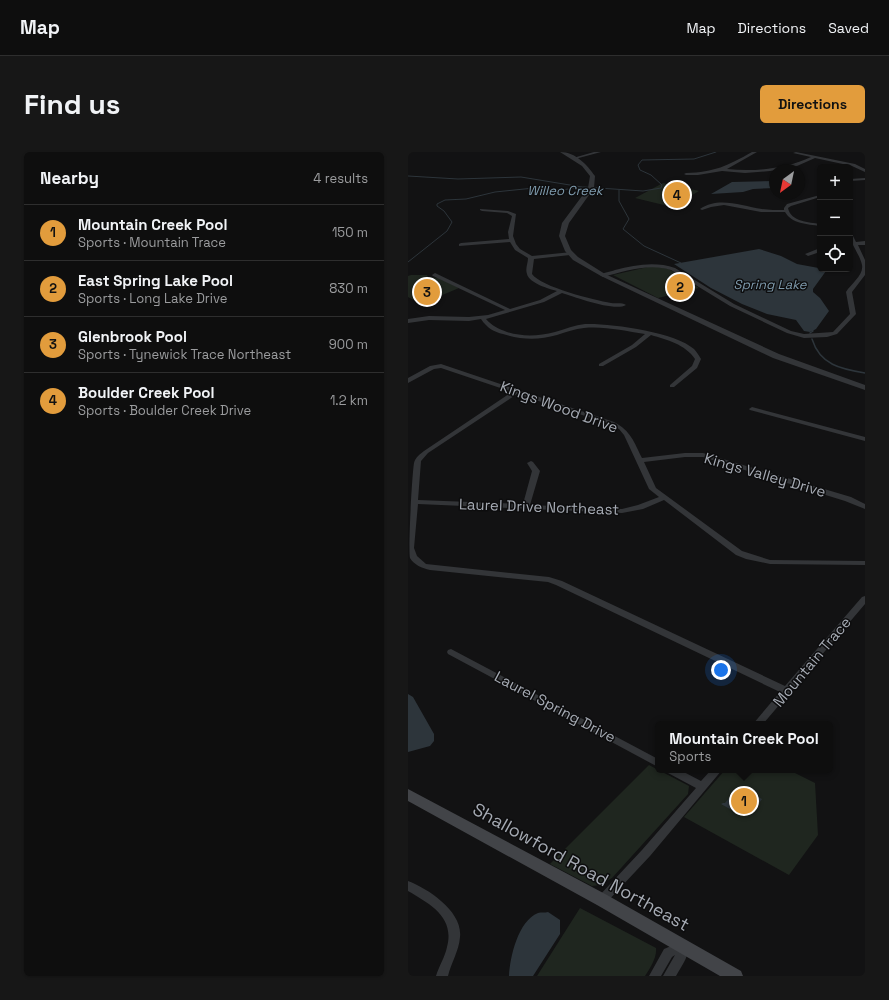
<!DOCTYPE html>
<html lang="en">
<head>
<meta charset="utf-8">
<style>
	:root { --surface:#0e0e0e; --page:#171717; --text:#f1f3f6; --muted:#9b9c9e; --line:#2e2e2e; --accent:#e29c3c }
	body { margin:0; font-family:"Space Grotesk",sans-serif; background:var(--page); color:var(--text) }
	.controls { position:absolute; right:12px; top:12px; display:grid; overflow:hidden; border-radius:6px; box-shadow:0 1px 3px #0004 }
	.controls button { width:36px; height:36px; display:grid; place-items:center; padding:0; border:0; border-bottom:1px solid var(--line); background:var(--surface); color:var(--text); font:20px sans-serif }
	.compass { position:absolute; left:361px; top:12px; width:36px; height:36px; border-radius:50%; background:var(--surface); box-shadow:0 1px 3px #0004; rotate:213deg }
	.you { position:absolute; left:313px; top:518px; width:14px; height:14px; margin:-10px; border:3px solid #fff; border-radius:50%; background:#1a73e8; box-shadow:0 0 0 6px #1a73e833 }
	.badge { display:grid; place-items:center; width:26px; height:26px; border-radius:50%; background:var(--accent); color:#111; font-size:13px; font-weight:700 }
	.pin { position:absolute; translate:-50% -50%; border:2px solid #fff; box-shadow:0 1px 4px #0006 }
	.popup { position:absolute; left:247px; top:569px; width:178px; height:52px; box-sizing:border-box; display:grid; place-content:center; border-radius:6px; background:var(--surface); filter:drop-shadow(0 1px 3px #0005); font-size:13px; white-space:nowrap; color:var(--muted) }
	.popup b { font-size:15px; color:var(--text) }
	.popup::after { content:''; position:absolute; left:50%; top:100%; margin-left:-8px; border:8px solid transparent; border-top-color:var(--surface) }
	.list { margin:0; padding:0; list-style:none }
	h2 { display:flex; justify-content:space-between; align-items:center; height:52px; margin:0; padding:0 16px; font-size:17px }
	h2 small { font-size:13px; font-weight:400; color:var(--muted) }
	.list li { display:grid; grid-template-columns:26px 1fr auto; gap:12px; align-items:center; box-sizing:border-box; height:56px; padding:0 16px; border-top:1px solid var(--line) }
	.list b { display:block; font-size:15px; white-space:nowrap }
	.list p { margin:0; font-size:13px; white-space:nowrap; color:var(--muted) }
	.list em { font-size:13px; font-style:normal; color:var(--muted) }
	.icon { flex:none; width:22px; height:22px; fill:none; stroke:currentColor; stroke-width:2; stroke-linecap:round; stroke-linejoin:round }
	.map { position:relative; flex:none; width:457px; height:824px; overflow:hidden; border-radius:6px }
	header { display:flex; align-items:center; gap:24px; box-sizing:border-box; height:56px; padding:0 20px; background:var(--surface); border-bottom:1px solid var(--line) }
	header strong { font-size:19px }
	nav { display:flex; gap:22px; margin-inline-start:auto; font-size:14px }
	.intro { display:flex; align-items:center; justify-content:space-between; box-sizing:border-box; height:96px; padding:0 24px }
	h1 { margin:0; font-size:28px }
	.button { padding:10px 18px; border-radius:6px; background:var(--accent); color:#111; font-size:14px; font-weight:700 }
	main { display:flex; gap:24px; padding:0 24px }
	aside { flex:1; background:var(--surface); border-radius:6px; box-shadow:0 1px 3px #0004 }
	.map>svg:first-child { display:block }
	.green { fill:#1f261f }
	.water { fill:#2d353b }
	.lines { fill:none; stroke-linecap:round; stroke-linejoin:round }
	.stream-far1 { stroke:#2d353b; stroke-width:1 }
	.stream { stroke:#2d353b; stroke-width:1.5 }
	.minor { fill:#333538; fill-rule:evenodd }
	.tertiary { fill:#333538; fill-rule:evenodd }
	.secondary { fill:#424448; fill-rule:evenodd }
	.labels { text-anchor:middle; stroke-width:3; stroke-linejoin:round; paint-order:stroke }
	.far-water-label { font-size:13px; font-style:italic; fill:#7e9aac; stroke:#0d0d0e }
	.street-label { font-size:15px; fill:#a5aab3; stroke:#0d0d0e }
	.near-street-label { font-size:18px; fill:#a5aab3; stroke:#0d0d0e }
</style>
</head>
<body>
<header>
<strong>Map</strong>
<nav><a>Map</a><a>Directions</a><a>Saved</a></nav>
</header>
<div class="intro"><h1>Find us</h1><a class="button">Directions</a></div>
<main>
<aside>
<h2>Nearby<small>4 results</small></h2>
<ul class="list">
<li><span class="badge">1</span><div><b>Mountain Creek Pool</b><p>Sports · Mountain Trace</p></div><em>150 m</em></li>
<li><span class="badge">2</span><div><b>East Spring Lake Pool</b><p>Sports · Long Lake Drive</p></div><em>830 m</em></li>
<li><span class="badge">3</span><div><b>Glenbrook Pool</b><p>Sports · Tynewick Trace Northeast</p></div><em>900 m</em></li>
<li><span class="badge">4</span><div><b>Boulder Creek Pool</b><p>Sports · Boulder Creek Drive</p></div><em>1.2 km</em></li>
</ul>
</aside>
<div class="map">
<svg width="457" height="824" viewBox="0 0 457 824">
	<rect width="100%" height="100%" fill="#121213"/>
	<!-- green -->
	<path class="green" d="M255,31L291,39L264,55L227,46Z
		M244,114L261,117L291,136L250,146L205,123Z
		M3,123H19L20,125L31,126L51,136L13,152L0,145V124Z
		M241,613L281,634L280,642L204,726L192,733L184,734L142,712Z
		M317,618H381L407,631L410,683L381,723L276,665Z
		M172,756L248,796C249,806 242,816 237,824H129Z"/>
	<!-- water -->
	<path class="water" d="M367,29V36L345,37L335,40L303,42L324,30Z
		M351,97L373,104L389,112L416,117L418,119L405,137V140L412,146L421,159L408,177L402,180L396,179L388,168L359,162L334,152L303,136L266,112Z
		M0,542L5,545L26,582V589L22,594L0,600Z
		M330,635L354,647L349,654L337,651L331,662L313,652L315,651H317Z
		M140,760L152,768V782L125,824H101C102,805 110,769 130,761C133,760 137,761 140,760Z"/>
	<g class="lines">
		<!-- stream-far1 -->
		<path class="stream-far1" d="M0,24L50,27L113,25L174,35
			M211,38V49L221,67L215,77L236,94L273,111
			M0,110L39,79L44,70L36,59L29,54V52L37,48L58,47L87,40L126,36L153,38L176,35L235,39L253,36L254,33L243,23L232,18L230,13L234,8L286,7L308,0"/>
		<!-- stream -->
		<path class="stream" d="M402,181L405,179L403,177
			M404,187C412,213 433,217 457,221"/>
		<!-- minor -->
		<path class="minor" d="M186,0H193L167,7L165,6Z
			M344,0H349L319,17C346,20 377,17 403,5L385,1L388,0L447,12L457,17V20L444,14L407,6L389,14L362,19L337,21L314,19L290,23H278L276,22L278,21C307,20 319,14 344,0Z
			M457,26V28L442,29V27Z
			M412,43V45L383,54L380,56C383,70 401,70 412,72V74C399,72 384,72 377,60H353L316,53L303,55L294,58L292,57C311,44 333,54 354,57C361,58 369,58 376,58V56L379,52Z
			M72,57L100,59L108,62L105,84L108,92L112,97L124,104L164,100V102L162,103L126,107L124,122C133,135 186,148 203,151C208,152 213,150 218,153C207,160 167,145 154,141L136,150L78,167C84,174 91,177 99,180C115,185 131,184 147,180C157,177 167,173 177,172C202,171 267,180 286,197C289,200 291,204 293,207L289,216L266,235H262V233L284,214L287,207C277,192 259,188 243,183L228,195L195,214H191V212L224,193L237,182C217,179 196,174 176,176C167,177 158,180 149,183C131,188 114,188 95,182C86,180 79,176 73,167L61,169L21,168L0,171V167L21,164L61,165L80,163L97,158L25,124L24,123L27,121L102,157L132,148L149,139C141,137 121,131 119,122C117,117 120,111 120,106L107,98L102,90L51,94V92L53,91L101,87L100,80L104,64L99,61L74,59L72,58Z
			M442,82H444L448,90L457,89V93H450L457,108V123L444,140L448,162L429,182L419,185L396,186L379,181L322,154L263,118C241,111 217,119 195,125L192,123C196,120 202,120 207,118C227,113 247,109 267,116L326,152L383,179L396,182L425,180L442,162L438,140C443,132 456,123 454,113C453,107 448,99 445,93H442V91L443,90Z
			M412,96V100L400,104L397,102Z
			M33,212L206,270C223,279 226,290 234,306L277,301H295L443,345L457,352V357L437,349L295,305H277L236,310L248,336L334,399L362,408L457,409V413L362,412L338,407L328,403L256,348L235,357L214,361L10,352L6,396L9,404L18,412L141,425L154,429L377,534L454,445L457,444V452L355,572H345L372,540L148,433L140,430L22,418C14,416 6,413 2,406C0,398 4,323 6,311C7,306 12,302 16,299L104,240L33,216L26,217L0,231V226L22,214ZM109,242L202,272L211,277L216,283L241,337L251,345L230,353L214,357L122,353L132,319L125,310L123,309L119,311L124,319L115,352L10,348L13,309L20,301Z
			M344,255L457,285V289L342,258L341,257Z
			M43,497L250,607V615L40,502L39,500L40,498Z
			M258,618H272L293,629L303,618H314L242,704L198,751L194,753L190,751L188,748L190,745L234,698L288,636L260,621Z
			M0,729C21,737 55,760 52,785C51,799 43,811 40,824H28C31,814 37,805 39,795C47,765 22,752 0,739Z
			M275,789L279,790C284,801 273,815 268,824H255L267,803L264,805L253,824H241L256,797Z"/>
		<!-- tertiary -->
		<path class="tertiary" d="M152,0C168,0 179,13 187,24L186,36L161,71L157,84L163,98L170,105L197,122L371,202L457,233V238L365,206L193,124L165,108L157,99L151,84L154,71L180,36L182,24L174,14Z"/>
		<!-- secondary -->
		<path class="secondary" d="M0,637L199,743L333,819L335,824H312L189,753L0,649Z"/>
	</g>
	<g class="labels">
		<!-- far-water labels -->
		<g class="far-water-label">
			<text x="157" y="43">Willeo Creek</text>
			<text x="362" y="137">Spring Lake</text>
		</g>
		<!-- street labels -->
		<g class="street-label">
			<text transform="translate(151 255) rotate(20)" y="5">Kings Wood Drive</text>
			<text transform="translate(357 323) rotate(16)" y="5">Kings Valley Drive</text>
			<text transform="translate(131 355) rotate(2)" y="5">Laurel Drive Northeast</text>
			<text transform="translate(404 510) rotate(-50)" y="5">Mountain Trace</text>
			<text transform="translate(147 555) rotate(28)" y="5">Laurel Spring Drive</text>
		</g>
		<!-- near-street labels -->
		<g class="near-street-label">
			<text transform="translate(173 715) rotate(29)" y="6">Shallowford Road Northeast</text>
		</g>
	</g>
</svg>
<div class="controls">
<button>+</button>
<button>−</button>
<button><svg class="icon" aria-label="locate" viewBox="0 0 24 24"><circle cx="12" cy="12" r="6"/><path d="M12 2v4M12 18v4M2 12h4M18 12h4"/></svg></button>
</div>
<svg class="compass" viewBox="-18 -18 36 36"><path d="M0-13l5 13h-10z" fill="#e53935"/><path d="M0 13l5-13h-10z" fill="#9b9c9e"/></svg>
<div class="you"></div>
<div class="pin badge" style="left:336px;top:649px">1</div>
<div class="popup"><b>Mountain Creek Pool</b>Sports</div>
<div class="pin badge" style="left:272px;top:135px">2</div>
<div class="pin badge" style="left:19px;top:140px">3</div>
<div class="pin badge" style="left:269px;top:43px">4</div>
</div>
</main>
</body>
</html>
